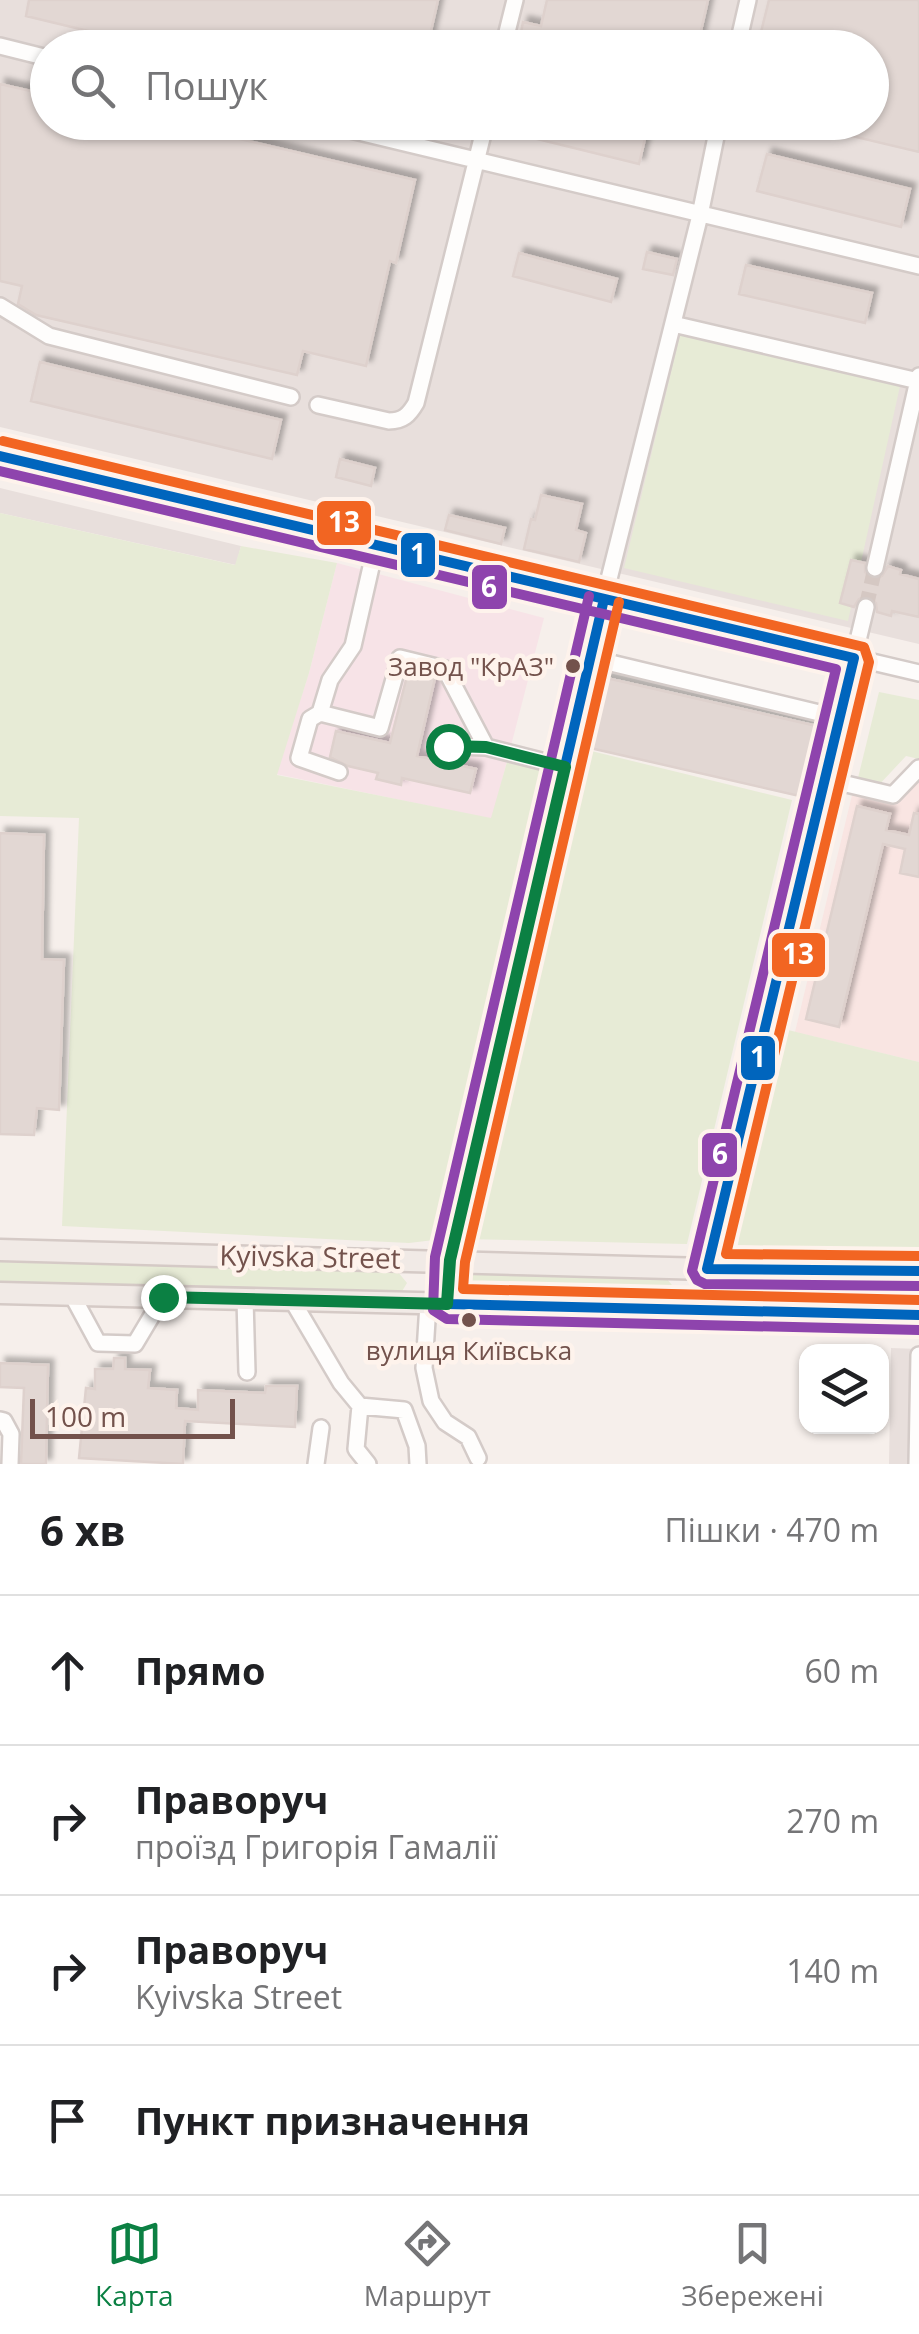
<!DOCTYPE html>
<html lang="uk">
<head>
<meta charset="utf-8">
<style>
	:root { --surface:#fff; --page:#f6f6f6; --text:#202124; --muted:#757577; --line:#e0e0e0; --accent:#0b8043 }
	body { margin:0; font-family:"Open Sans",sans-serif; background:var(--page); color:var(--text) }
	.controls { position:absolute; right:30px; bottom:30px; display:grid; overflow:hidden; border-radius:20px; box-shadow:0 2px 8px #0004 }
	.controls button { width:90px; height:90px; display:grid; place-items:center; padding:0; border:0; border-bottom:2px solid var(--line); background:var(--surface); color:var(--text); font:50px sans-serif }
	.scale { position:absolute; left:30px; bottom:25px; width:205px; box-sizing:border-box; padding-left:10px; border:5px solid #73524c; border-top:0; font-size:28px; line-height:35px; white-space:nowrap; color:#73524c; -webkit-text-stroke:8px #fef3ec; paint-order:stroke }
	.stop { position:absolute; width:30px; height:30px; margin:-22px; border:8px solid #0b8043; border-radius:50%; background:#fff }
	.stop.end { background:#0b8043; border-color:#fff; box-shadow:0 2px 10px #0008 }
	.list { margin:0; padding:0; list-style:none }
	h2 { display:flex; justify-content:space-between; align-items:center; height:130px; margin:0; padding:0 40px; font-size:42px }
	h2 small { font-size:32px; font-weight:400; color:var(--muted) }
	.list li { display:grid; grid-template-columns:65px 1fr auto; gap:30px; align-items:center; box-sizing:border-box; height:150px; padding:0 40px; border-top:2px solid var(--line) }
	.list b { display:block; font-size:38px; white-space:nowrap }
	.list p { margin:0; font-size:32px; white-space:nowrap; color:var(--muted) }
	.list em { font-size:32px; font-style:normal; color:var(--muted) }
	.icon { flex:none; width:55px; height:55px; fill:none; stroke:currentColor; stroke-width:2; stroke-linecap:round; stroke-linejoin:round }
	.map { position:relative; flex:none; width:919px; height:1464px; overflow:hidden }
	.search { position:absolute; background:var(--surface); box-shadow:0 2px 8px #0004; left:30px; right:30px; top:30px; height:110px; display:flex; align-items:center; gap:25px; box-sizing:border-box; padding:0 35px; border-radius:55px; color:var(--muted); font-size:38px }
	.sheet { height:730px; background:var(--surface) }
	nav { display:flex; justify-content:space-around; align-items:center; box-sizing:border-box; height:140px; border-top:2px solid var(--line); background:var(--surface); font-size:28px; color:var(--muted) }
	nav a { display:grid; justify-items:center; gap:5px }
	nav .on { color:var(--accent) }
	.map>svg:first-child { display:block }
	.commercial { fill:#f9e5e2 }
	.industrial { fill:#e8dfdc; fill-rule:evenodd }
	.medical { fill:#f7e3e7 }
	.green { fill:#e7ebd6 }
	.building { fill:#e2d7d3; stroke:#ded1cd; stroke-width:2.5; filter:url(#shadow) }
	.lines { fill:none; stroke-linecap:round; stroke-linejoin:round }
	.minor-tunnel { stroke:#d5c8c3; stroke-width:15; stroke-dasharray:15 8; stroke-linecap:butt }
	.minor-casing { stroke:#d4cbc8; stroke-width:20 }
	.major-casing { stroke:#d5cac6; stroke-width:25 }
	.minor { stroke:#fefdfc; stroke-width:15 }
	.major { stroke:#f1eae6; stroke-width:20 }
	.bus-1-casing { stroke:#fef3ec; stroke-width:18 }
	.bus-2-casing { stroke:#fef3ec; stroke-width:18 }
	.bus-3-casing { stroke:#fef3ec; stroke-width:18 }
	.bus-1 { stroke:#0065bd; stroke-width:10 }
	.bus-2 { stroke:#8e44ad; stroke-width:10 }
	.bus-3 { stroke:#f26522; stroke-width:10 }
	.route { stroke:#0b8043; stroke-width:12 }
	.bus-dot { fill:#73524c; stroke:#fef3ec; stroke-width:4 }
	.labels { text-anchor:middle; stroke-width:9; stroke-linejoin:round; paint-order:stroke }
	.bus-label { font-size:26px; fill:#73524c; stroke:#fef3ec; text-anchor:end }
	.street-label { font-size:28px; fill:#73524c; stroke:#fef3ec }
	.line-badge { stroke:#fef3ec; stroke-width:4 }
	.badge-label { font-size:28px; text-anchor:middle; font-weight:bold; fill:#fff }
</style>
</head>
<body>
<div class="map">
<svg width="919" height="1464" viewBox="0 0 919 1464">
	<defs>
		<filter id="shadow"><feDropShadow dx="5.5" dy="-5.5" stdDeviation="2.5" flood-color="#0004"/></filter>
	</defs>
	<rect width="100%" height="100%" fill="#f6efeb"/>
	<!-- commercial -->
	<path class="commercial" d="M919,771V1062L795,1032L853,791L893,800Z"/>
	<!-- industrial -->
	<path class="industrial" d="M0,0H919V644L0,427ZM48,48H872V122H48Z
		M0,488L241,546L236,565L0,513Z
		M891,1348L919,1349V1464H889Z"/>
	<!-- medical -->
	<path class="medical" d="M337,563L544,618L492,819L276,774L309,673Z"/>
	<!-- green -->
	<path class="green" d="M680,335L900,386L848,621L624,568Z
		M0,513L235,565L241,546L337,563L309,673L277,775L491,818L507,762L550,772L531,836L447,1215L434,1240L409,1243L62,1226L79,818L0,816Z
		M879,692L919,700V759L906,756L877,787L857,782Z
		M579,748L792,800L687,1244L464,1239Z
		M784,1029L919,1062V1253L738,1245L746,1189Z
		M0,1262L398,1272L407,1283L401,1293L0,1283Z
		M473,1272L667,1279L676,1290L670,1300L468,1295L464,1283Z
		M729,1277L895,1282L904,1293L901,1300L895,1304L728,1302L722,1296L720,1288Z"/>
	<!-- building -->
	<path class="building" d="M29,0H438L427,48H159L26,16Z
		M547,0H708L697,48H518L523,22L541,26Z
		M769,0H919V152L814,127V122H872V48H757Z
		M0,84L48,95V122H167L415,180L396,263L390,261L366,366L303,351L297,375L36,315L18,304L22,286L0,281Z
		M519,122H616L647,130L639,164L517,134Z
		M767,154L910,189L901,227L757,191Z
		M647,252L677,259L673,275L643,269Z
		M519,253L617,279L611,302L513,276Z
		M746,265L872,293L865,323L739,294Z
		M40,362L281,420L272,459L31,401Z
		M340,459L375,468L371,486L336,477Z
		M541,495L582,504L576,530L586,533L579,562L524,549L531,519L535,520Z
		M449,515L505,528L501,544L445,530Z
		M851,560L865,563V572L872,579L882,576L888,566L901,570L900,574L919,579V617L892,611L891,616L877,612L876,603L868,596L859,599L854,607L840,603Z
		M408,672L435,678L417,756L476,769L470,793L402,778L401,785L376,779L378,773L348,766L330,757L336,731L390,743Z
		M602,677L821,727L804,797L586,747Z
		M857,806L890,814L886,830L909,835L914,813L919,814V877L900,873L905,849L883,844L839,1027L806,1019Z
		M0,833L44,835L42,959L64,960L59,1110L37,1108L34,1135L0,1134Z
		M114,1358H125V1369L150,1370L148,1388L177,1390L176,1408L198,1410V1390L265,1393L266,1386H297L295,1427L185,1421L183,1464L79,1458L86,1388L95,1389V1369H113Z
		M0,1363L48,1365L46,1464H21L24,1388L0,1387Z"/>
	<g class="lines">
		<!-- minor-tunnel -->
		<path class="minor-tunnel" d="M866,607L875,568"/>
		<!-- minor casing -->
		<g class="minor-casing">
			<path id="minor" d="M0,46L48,58
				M503,48L515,0
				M737,48L748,0
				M317,122L919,266
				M0,306L49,336L291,397
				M673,324L918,381
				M318,405L389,421C403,421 409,415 416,403L486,122
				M0,456L919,673
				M875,568L919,376
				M590,658L840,718
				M320,713L380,728L400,658L445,669L486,747L565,767
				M448,746L486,747
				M339,772L299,758L310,719L320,713L330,680L353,646L376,545
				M825,779L893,795L919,768
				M450,1260L604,599L700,215L719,122
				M707,1269L866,607
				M72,1295L98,1343L135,1344L163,1297
				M245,1299L247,1372
				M292,1300L341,1383L360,1406L404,1410L417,1446L418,1464
				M428,1304L424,1368L431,1401L445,1422L468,1437L478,1458
				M360,1406L356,1449L368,1464
				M0,1420L4,1421L11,1434L10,1464
				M316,1464L321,1428
				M917,1464L919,1355"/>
		</g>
		<!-- major casing -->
		<g class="major-casing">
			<path id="major" d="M0,1250L707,1269L919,1271
				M0,1293L919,1315
				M447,1304L450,1260
				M706,1312L707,1269"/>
		</g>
		<!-- minor -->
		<use href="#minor" class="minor"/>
		<!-- major -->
		<use href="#major" class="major"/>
		<!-- bus-1 casing -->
		<g class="bus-1-casing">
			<path id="bus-1" d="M0,456L854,658L707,1269L919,1271
				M604,599L450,1260L447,1304L919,1315"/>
		</g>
		<!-- bus-2 casing -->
		<g class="bus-2-casing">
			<path id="bus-2" d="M0,471L836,669L692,1271L697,1280L705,1284L919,1286
				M589,596L435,1257L433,1310L447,1319L919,1330"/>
		</g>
		<!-- bus-3 casing -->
		<g class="bus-3-casing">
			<path id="bus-3" d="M3,441L864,647L869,662L726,1254L919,1256
				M619,602L465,1262L463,1289L919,1300"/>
		</g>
		<!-- bus-1 -->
		<use href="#bus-1" class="bus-1"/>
		<!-- bus-2 -->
		<use href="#bus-2" class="bus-2"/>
		<!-- bus-3 -->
		<use href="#bus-3" class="bus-3"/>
	</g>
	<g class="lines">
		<!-- route -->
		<path class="route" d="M163,1297L447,1304L450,1260L565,767L486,747L448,746"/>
	</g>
	<!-- markers -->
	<g class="bus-dot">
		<circle cx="573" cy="666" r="9"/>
		<circle cx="469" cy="1320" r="9"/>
	</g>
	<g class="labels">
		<!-- bus labels -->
		<g class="bus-label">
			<text x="554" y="676">Завод "КрАЗ"</text>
			<text x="469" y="1360" text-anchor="middle">вулиця Київська</text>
		</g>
		<!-- street labels -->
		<g class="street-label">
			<text transform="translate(310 1257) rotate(1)" y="10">Kyivska Street</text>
		</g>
	</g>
	<g class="line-badge">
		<rect x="315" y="499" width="58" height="48" rx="10" fill="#f26522"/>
		<rect x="399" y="531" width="38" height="48" rx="10" fill="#0065bd"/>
		<rect x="470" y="563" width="39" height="48" rx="10" fill="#8e44ad"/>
		<rect x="770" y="931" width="57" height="48" rx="10" fill="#f26522"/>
		<rect x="739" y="1034" width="38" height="48" rx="10" fill="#0065bd"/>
		<rect x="700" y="1131" width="39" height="48" rx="10" fill="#8e44ad"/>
	</g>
	<g class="badge-label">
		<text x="344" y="532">13</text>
		<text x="418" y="564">1</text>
		<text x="489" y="597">6</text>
		<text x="798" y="964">13</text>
		<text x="758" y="1067">1</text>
		<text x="720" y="1164">6</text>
	</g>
</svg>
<div class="controls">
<button><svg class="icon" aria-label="layers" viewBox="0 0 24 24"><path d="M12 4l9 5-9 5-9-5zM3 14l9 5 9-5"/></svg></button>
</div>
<div class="scale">100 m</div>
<div class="stop" style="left:448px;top:746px"></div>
<div class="stop end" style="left:163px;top:1297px"></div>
<div class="search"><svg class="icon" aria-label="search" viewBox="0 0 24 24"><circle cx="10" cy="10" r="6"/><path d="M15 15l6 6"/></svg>Пошук</div>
</div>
<section class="sheet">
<h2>6 хв<small>Пішки · 470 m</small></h2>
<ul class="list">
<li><svg class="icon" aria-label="ahead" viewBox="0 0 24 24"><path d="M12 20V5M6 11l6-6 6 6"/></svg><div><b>Прямо</b></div><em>60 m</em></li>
<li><svg class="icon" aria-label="right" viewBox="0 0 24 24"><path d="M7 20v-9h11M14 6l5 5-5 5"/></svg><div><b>Праворуч</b><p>проїзд Григорія Гамалії</p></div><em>270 m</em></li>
<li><svg class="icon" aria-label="right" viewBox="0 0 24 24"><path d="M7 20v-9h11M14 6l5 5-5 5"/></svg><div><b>Праворуч</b><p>Kyivska Street</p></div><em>140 m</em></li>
<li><svg class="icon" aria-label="arrive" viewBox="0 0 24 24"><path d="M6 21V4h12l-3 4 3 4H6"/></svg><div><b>Пункт призначення</b></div></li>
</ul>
</section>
<nav>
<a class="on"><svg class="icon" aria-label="map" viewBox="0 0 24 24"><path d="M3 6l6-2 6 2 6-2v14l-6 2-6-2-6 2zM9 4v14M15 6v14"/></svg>Карта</a>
<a><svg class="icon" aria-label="directions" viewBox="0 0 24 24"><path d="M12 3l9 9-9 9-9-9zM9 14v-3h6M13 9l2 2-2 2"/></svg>Маршрут</a>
<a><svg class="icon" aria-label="saved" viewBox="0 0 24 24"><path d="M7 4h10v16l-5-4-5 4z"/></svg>Збережені</a>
</nav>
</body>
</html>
